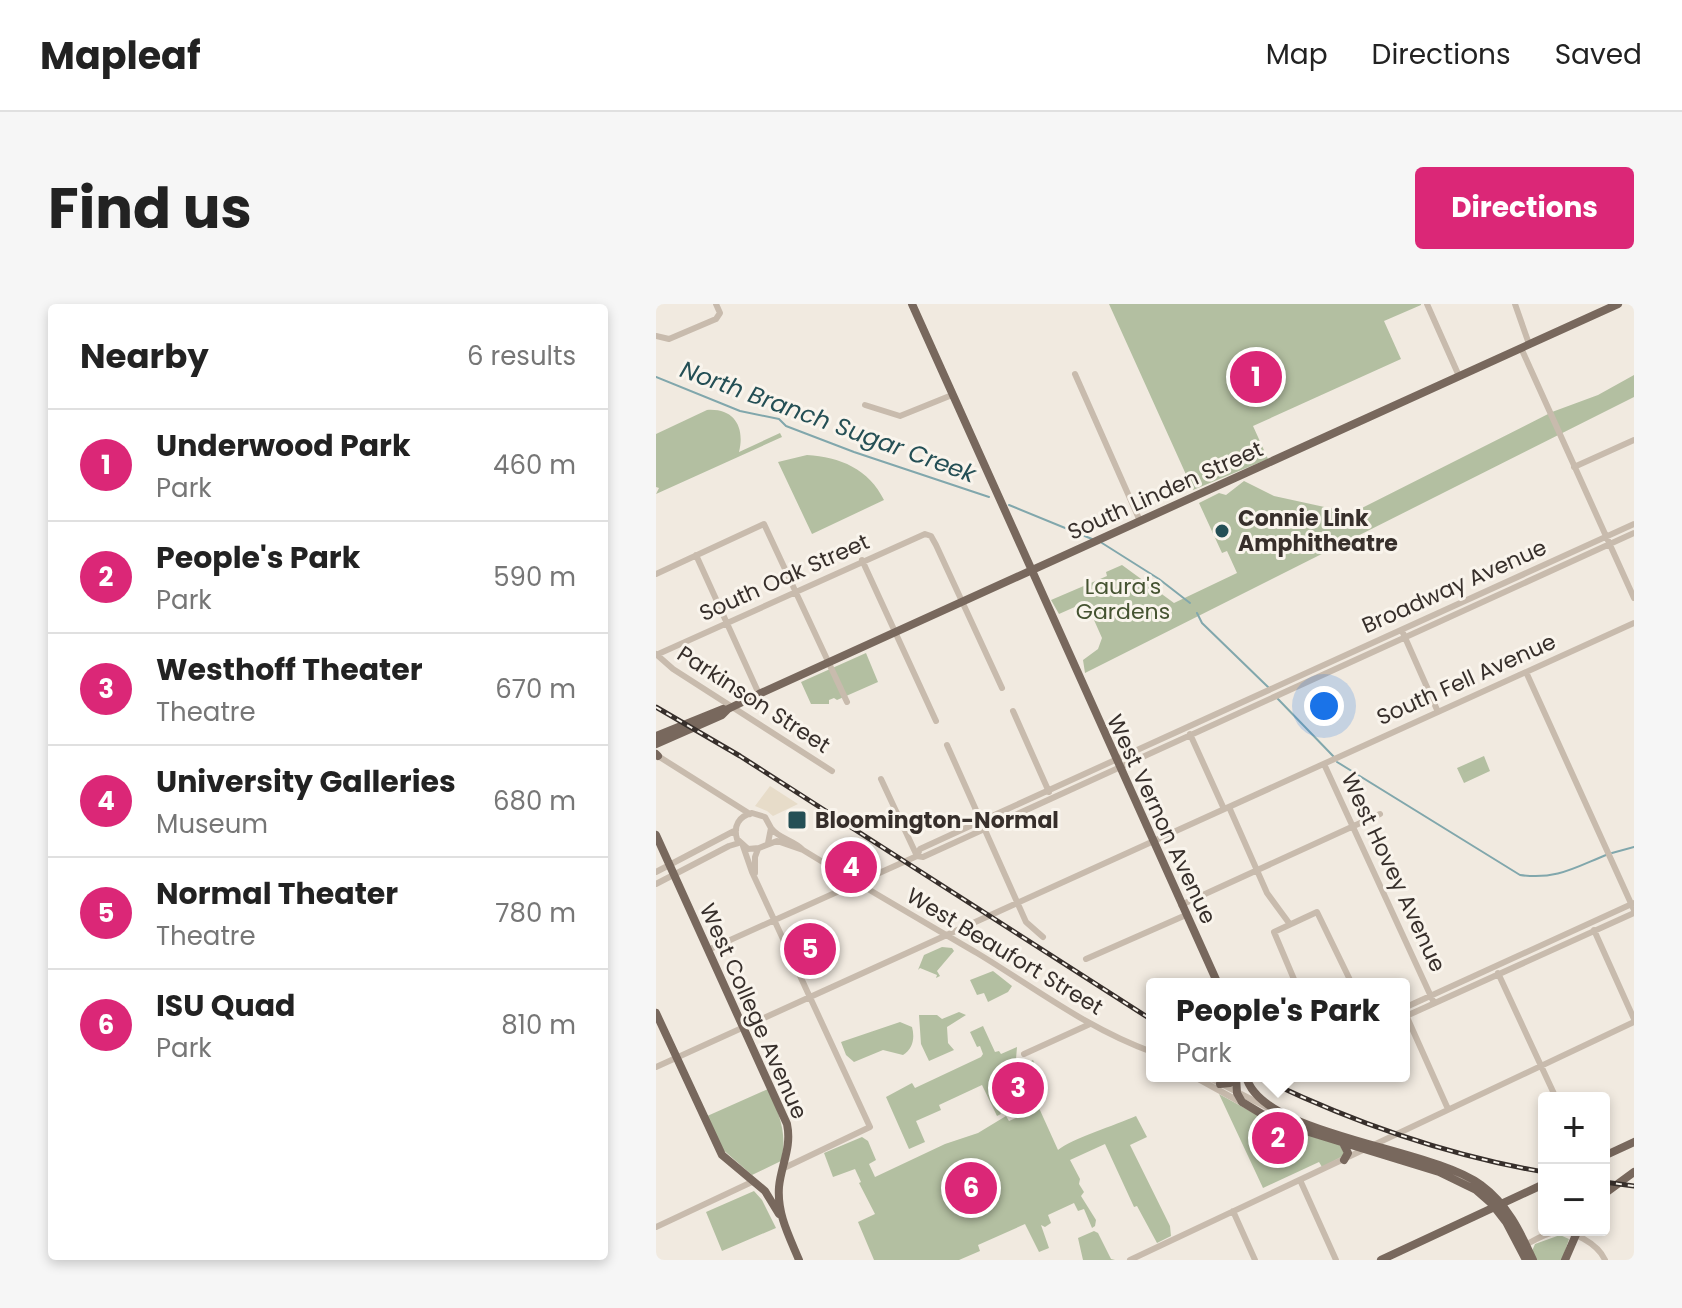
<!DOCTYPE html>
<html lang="en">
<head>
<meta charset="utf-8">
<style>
	:root { --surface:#fff; --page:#f6f6f6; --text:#222; --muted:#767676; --line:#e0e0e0; --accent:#db2777 }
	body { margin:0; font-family:Poppins,sans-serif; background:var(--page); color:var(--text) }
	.controls { position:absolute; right:24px; bottom:24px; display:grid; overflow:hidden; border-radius:8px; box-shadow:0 4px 12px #0003 }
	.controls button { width:72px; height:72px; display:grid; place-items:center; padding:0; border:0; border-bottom:2px solid var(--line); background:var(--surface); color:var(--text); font:40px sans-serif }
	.you { position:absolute; left:668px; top:402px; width:28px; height:28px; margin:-20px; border:6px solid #fff; border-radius:50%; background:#1a73e8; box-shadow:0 0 0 12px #1a73e833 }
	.badge { display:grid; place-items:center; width:52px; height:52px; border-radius:50%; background:var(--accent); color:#fff; font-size:26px; font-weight:700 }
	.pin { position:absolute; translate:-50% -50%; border:4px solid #fff; box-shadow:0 2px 8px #0006 }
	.popup { position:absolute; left:490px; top:674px; width:264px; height:104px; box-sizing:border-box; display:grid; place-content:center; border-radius:8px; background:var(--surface); filter:drop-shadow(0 2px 6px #0005); font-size:26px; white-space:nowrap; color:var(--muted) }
	.popup b { font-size:30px; color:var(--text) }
	.popup::after { content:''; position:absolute; left:50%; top:100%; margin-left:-16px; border:16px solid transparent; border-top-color:var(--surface) }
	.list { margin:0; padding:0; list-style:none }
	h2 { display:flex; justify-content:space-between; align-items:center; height:104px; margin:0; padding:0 32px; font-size:34px }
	h2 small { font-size:26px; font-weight:400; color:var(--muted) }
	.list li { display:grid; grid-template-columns:52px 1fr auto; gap:24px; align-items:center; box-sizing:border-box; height:112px; padding:0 32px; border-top:2px solid var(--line) }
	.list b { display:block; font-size:30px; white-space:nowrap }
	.list p { margin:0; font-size:26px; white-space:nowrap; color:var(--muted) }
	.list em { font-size:26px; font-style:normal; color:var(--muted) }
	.map { position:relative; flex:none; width:978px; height:956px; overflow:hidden; border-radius:8px }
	header { display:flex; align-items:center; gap:48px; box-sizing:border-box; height:112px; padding:0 40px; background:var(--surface); border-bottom:2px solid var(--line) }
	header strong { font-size:38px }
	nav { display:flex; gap:44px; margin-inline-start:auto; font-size:28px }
	.intro { display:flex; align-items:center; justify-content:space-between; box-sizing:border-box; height:192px; padding:0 48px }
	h1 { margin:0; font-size:56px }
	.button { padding:20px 36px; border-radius:8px; background:var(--accent); color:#fff; font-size:28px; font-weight:700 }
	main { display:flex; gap:48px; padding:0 48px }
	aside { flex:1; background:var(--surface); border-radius:8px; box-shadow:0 4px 12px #0003 }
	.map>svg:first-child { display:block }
	.green { fill:#b3bfa1 }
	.plaza { fill:#e7dcc9 }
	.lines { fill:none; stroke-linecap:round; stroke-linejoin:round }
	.stream { stroke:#81a7ac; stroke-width:2 }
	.minor { stroke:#c8bbad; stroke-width:6 }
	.major { stroke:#78685d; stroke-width:8 }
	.rail-casing { stroke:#372f2b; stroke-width:5 }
	.rail { stroke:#f9f4ec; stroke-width:2; stroke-dasharray:6; stroke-linecap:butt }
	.poi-dot { fill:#244f55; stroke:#f9f4ec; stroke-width:3 }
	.labels { text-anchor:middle; stroke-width:6; stroke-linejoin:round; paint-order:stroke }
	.street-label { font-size:22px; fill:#372f2b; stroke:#f9f4ec }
	.poi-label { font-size:22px; font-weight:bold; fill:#372f2b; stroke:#f9f4ec; text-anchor:start }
	.park-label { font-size:22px; fill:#455331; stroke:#f9f4ec }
	.water-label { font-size:24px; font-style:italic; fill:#244f55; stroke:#f9f4ec }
</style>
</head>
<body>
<header>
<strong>Mapleaf</strong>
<nav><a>Map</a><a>Directions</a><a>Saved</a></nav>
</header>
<div class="intro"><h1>Find us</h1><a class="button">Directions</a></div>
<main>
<aside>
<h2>Nearby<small>6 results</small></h2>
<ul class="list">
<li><span class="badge">1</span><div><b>Underwood Park</b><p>Park</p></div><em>460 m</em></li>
<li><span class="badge">2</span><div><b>People's Park</b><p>Park</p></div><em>590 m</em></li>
<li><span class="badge">3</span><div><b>Westhoff Theater</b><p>Theatre</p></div><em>670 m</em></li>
<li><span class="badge">4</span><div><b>University Galleries</b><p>Museum</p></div><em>680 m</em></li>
<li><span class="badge">5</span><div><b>Normal Theater</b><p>Theatre</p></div><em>780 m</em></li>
<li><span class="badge">6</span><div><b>ISU Quad</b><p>Park</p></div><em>810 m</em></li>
</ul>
</aside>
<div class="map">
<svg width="978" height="956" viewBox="0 0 978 956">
	<rect width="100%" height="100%" fill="#f1eae0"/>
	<!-- green -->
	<path class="green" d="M453,0H765V1L728,17L745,55L597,122L612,155L537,186Z
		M978,71V93L429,369L427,356L442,345L446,334L430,298L403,310L395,296L451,272L450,268L466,261L518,299L581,269L571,247L566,249L543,199L563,189L570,191L588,177L618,192L696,209L896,108L942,91Z
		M51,106C79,104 89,124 83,148L124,129L126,133L0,190L3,184L0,183V130Z
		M151,151C184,153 213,165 228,196L156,230L122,158Z
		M210,349L222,378L181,396L178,394L173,396V400H155L145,378Z
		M828,452L834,467L808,479L801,464Z
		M286,643L296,644L298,647L281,667L284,672L280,674L281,671L264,664L262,666L268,651Z
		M337,667L356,682L352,688L332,698L328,689L321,691L314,676Z
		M303,708L310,711L291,723L292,739L298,746L273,757L265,740L263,711H281L286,715Z
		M244,718L256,723C259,734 257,745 247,751L227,746L198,758L190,751L185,738Z
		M327,722L339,748L343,747L345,750L361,743L360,755L367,761L377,756L382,767L334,785L345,810L341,812L326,781L283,801L285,806L260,817L269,838L253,845L230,793L256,779L259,784L325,753L327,750L324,742L321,743L314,728Z
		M112,785C123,809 132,830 125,857L96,871L65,844L49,813Z
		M563,790L603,812L684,841L689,851L666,863L663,858L607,884Z
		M383,804L402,846C415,835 460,821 480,812L491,833L474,841L514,922L515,932L501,939L481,902L478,903L449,840L414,856L424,875L423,880L428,888L425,892L440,916L439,922L436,924L428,905L422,907L418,899L392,911L395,919L389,923L385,921L393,944L383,948L369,920L322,941L324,947L303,956H218L202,918L219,910L203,879L205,878L199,865L177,873L168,849L206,833L212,837L220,856L213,860L219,873L289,840L322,829L350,812L353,817Z
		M98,887L106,896L120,924L66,947L50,908Z
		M438,927L442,929L455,955L459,956H427L422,934Z
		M904,931L913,935L906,956H880L876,947L879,940Z"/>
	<!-- plaza -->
	<path class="plaza" d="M114,482L142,500L117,512L111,507L99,502Z"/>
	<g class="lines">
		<!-- stream -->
		<path class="stream" d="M0,73L84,107L123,115L130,122L198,148L333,193
			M353,201L436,235
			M446,239L503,275L534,299
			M541,309L546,319L612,383
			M621,394L678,453
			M681,458L864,571C900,576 918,564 950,551
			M956,549L978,543"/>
		<!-- minor -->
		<path class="minor" d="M771,0L803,72
			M859,0L873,40
			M0,32L13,35L60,15L64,9L60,0
			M865,44L978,294
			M419,70L484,217
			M209,101L244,112L296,91
			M918,163L978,136
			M40,251L103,390
			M206,256L280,417
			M0,270L108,220L191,398
			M747,329L782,408
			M0,350L17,365L176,467
			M0,351L269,230L275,232L280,241L346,384
			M870,368L978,606
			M357,407L393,488
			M534,430L568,505
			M291,441L370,618L387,633
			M2,452L94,510
			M668,460L778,699
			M225,475L261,552
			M573,503L611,589L633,619
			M115,524C123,535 138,536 147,546C204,581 263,615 321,649C379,684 432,725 496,748
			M112,539L115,524L109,513L96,509C83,512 77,522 81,535L92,545L103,544L121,537L147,546
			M87,542L96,568L214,823L128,864
			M261,552L264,545L325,517L978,220
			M0,568L80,526
			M99,569V553L102,545
			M0,580L73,542L83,539
			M525,601L724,510
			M938,626L978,715
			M52,646L261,552L267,553L978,229
			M430,655L530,611
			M842,669L900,794
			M640,680L618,628L661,608L696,680
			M748,704L978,599
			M750,711L792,805
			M748,713L978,609
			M368,750L434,720
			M0,763L978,319
			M537,772L586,799
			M550,772L618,807
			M644,876L680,956
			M577,907L599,956
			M0,923L98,877
			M867,942C877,937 888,930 898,928C916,925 942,940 949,956
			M474,956L978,718"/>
		<!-- major -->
		<path class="major" d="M256,0L562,680
			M0,432L67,405
			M0,440L66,411L72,405L103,390L962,0
			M0,450L2,452
			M0,531L131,820C136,844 125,861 123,883C121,910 133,932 143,956
			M0,709L66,851L109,887L123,910
			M580,772L581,789L586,798L606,810L643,825L783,868L820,886L836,900L850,918L870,956
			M590,772C604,832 775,843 825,881C851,900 864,927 877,956
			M564,780L574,779L579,773
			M687,839L692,849L688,856
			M948,852L978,838
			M948,890L978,868
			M725,956L888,880
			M909,956L922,926"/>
		<!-- rail casing -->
		<g class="rail-casing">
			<path id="rail" d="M0,403L84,452L496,716
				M601,772C691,816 789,851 888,868
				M948,878L978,882"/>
		</g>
		<!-- rail -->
		<use href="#rail" class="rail"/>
	</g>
	<!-- markers -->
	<g class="poi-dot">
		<circle cx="566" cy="227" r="8"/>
		<rect x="131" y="506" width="20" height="20" rx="4"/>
	</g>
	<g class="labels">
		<!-- street labels -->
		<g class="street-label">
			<text transform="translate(509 186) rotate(-24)" y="8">South Linden Street</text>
			<text transform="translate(128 273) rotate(-24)" y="8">South Oak Street</text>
			<text transform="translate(798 282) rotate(-24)" y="8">Broadway Avenue</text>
			<text transform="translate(810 375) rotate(-24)" y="8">South Fell Avenue</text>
			<text transform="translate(98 395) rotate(33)" y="8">Parkinson Street</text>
			<text transform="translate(506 515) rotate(65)" y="8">West Vernon Avenue</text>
			<text transform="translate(738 568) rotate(65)" y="8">West Hovey Avenue</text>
			<text transform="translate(349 647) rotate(31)" y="8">West Beaufort Street</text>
			<text transform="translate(98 707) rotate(66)" y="8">West College Avenue</text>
		</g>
		<!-- poi labels -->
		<g class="poi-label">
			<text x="582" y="222">Connie Link<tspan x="582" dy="25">Amphitheatre</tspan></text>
			<text x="159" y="524">Bloomington-Normal</text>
		</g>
		<!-- park labels -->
		<g class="park-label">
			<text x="467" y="290">Laura's<tspan x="467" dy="25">Gardens</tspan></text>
		</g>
		<!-- water labels -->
		<g class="water-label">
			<text transform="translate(172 118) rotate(20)" y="8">North Branch Sugar Creek</text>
		</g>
	</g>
</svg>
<div class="controls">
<button>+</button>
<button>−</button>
</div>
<div class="you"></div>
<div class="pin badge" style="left:600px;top:73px">1</div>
<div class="pin badge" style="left:622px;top:834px">2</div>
<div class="popup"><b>People's Park</b>Park</div>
<div class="pin badge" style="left:362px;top:784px">3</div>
<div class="pin badge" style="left:195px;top:563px">4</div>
<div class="pin badge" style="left:154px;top:645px">5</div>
<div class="pin badge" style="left:315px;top:884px">6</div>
</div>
</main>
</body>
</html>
